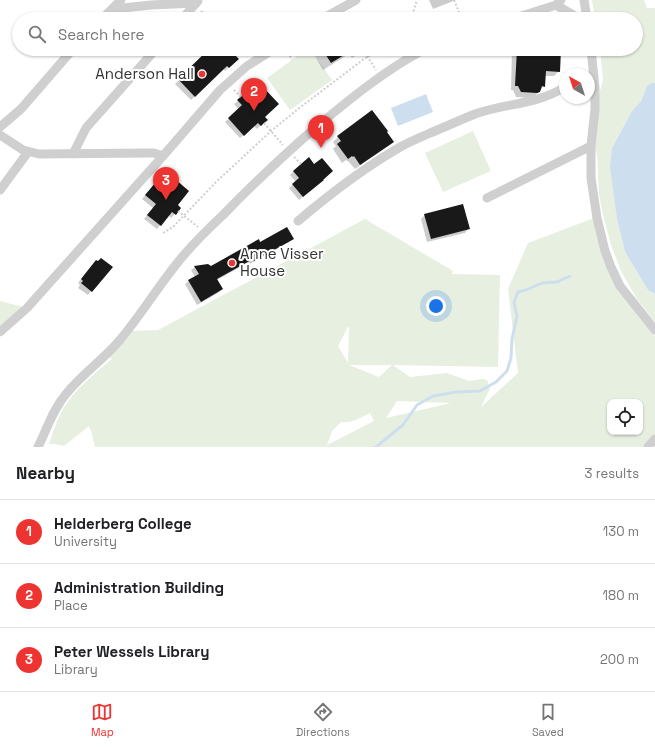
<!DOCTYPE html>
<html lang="en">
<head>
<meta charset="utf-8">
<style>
	:root { --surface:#fff; --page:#f2f2f2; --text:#202124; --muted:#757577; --line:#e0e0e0; --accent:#ee3430 }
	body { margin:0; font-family:"Space Grotesk",sans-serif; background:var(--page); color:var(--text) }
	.controls { position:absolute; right:12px; bottom:12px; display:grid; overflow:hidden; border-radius:8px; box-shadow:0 1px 3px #0004 }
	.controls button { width:36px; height:36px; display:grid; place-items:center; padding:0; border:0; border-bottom:1px solid var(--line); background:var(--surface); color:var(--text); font:20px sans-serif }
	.compass { position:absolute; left:559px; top:68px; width:36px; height:36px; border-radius:50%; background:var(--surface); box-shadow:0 1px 3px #0004; rotate:321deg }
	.you { position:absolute; left:436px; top:306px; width:14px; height:14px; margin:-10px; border:3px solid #fff; border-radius:50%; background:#1a73e8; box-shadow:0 0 0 6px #1a73e833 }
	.badge { display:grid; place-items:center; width:26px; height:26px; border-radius:50%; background:var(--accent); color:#fff; font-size:13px; font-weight:700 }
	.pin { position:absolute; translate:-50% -33px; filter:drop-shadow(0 1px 2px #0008) }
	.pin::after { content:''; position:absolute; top:21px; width:14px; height:12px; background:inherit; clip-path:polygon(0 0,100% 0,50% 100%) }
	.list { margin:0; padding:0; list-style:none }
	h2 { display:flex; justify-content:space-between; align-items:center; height:52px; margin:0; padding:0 16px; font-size:17px }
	h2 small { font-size:13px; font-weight:400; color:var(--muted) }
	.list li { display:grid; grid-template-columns:26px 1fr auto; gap:12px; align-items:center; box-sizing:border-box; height:64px; padding:0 16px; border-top:1px solid var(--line) }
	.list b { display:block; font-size:15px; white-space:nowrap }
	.list p { margin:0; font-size:13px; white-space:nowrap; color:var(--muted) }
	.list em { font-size:13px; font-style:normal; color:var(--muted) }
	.icon { flex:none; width:22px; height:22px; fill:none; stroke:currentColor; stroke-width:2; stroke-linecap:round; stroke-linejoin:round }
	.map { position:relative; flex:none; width:655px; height:447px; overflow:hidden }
	.search { position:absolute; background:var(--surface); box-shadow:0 1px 3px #0004; left:12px; right:12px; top:12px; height:44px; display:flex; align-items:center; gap:10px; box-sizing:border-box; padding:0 14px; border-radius:22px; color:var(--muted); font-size:15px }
	.sheet { height:244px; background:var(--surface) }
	nav { display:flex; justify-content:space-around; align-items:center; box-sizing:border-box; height:56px; border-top:1px solid var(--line); background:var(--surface); font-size:11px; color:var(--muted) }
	nav a { display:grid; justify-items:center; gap:2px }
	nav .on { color:var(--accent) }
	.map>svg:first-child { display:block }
	.green { fill:#e7efe1; fill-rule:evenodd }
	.water { fill:#cddfef }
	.shadow { fill:#0003 }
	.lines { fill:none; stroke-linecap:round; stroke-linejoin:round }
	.stream { stroke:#cddfef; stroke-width:3 }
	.building { fill:#191919 }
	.path { stroke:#cfcfcf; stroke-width:2; stroke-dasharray:2 2; stroke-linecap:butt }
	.minor { stroke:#cfcfcf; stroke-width:9 }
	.poi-dot { fill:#ee3430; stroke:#fff; stroke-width:1.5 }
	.labels { text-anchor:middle; stroke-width:4; stroke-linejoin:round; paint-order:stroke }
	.poi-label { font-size:15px; fill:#323232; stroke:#fff; text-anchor:end }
</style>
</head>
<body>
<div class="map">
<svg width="655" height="447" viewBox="0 0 655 447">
	<rect width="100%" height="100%" fill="#fff"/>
	<!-- green -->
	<path class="green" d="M592,0H644L647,8H655V83H652L645,91L641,101L632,111L612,148L617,219L625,252L648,290L655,294V322L637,299L622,273L611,245L602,211L599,194L597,154L593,143L595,109L603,80L600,49H636V19H595Z
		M307,49H310L332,80L290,110L267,78Z
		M473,131L491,171L443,192L425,153Z
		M594,218L601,251L642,318L655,336V435L645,447H95L92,434L89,426L64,446L55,444H49C53,433 57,419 63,409C75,389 94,374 112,359L106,355L127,331L158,330L365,219L453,271L452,274L500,275L498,367L393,365L410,377L447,373L469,381L482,379L487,380L490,389L481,407L518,373L508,289L528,243ZM348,327H349L348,363L338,346ZM349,365H392L379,377ZM397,401L451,403L386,418ZM610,402H640V432H610ZM370,413L374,421L327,445L332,431L341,422C352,424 361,417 370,413Z
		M0,301L27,308L0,332Z"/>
	<!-- water -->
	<path class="water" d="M652,83H655V294L648,290L625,252L617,219L610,167L612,148L632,111L641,101L647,86Z
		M426,94L433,112L398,126L391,108Z"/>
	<!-- shadow -->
	<path class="shadow" d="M429,0H456L433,9Z
		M382,13L385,19H372Z
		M283,15L285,19H276Z
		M351,15L353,19H343Z
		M207,49H228L237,59L225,71L223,69L191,100L175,84L207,53L205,51Z
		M322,49H363L358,54L352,58L349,54L323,70L315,56Z
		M512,49H560L559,71L554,76H544V86L534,97L531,98L516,97L513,90H511Z
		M238,101L264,117L266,120L257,129L254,126L240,138L225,122L239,110L234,104Z
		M372,111L393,141L388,146L355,169L348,161H347L346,160L342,163L333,149L336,146L333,142L338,137Z
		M314,166L332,171L309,192V191L299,200L289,188L296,182L290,175L294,171Z
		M152,187L176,205L175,214L171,218L168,215L157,229L144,219L153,208L142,199Z
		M425,215L468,229L465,233L427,242L421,219Z
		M292,239L289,242L250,264L249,262L217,280L222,289L218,293L197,305L185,284L189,281L195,277L191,270L195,267H211L260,243Z
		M92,265L111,267L88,295L78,288L80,285L78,283Z"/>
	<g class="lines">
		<!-- stream -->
		<path class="stream" d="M376,447L403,425L417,405L433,396L456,392L480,391L496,382L507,371L511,358L512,339L517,316L514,302L518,292L526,290L542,283L557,282L570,276"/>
	</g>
	<!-- building -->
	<path class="building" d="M209,49H229L239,59L229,68L227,66L195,97L178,79Z
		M322,49H354L331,63Z
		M517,49H561L560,72L546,71L545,87L542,86L540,92L537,93L521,92L518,86H515Z
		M263,87L279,104L265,117L268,120L264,123L261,126L258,123L244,136L228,118L242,105L237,100L245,93L250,99Z
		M372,110L388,131L387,132L394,142L360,165L354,156L353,157L352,156L348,159L337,144L341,141L337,136Z
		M309,157L314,164L322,158L333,171L323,180H324L303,197L292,184L299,178L293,171Z
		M175,179L189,191L178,205L181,208L176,215L172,212L161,226L147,215L156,204L145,195L156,182L166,190Z
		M463,204L470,229L431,239L424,214Z
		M287,227L294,239L254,261L253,259L217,279L223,289L201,302L188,280L199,274L194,266L208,264L211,266L259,239L260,242Z
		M101,258L113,267L92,292L81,283L83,281L81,279L96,260L98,261Z"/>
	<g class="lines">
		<!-- path -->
		<path class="path" d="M454,0L462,19
			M201,11L209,19
			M411,19L417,0
			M286,49L292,60
			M363,49L376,70
			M234,90L241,97
			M264,123L283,145
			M294,157L301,164
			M178,211L198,227
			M163,233L173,227L216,182L271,131L298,109L364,59L380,49"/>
		<!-- minor -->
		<path class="minor" d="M584,0L587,19
			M556,5L580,19
			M113,9L151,5L196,3
			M102,19L121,0
			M182,19L198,1
			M322,19L356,0
			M512,19L556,5L561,0
			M591,49L595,88V109L591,146V178L597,218L605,251L611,267L620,286L655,330
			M0,127L21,109L73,49
			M0,135L23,150L39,154L149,153H154L163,156L220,90L247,66L274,49
			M73,154L86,128L156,49
			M0,190L28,152
			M487,198L591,146
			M298,221C331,193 365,167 402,146C411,141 421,137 430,133C445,127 460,120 475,114C506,103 536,105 565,87
			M0,332L27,308L163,156
			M38,447C47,429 53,409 66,394C82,374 103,360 119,341C142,314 160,283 183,256C195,242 209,228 223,215C252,185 283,156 315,128C350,99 385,70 425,49
			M648,447L655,439"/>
	</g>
	<!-- markers -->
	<g class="poi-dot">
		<circle cx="202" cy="74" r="4"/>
		<circle cx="232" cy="263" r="4"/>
	</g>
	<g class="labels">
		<!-- poi labels -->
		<g class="poi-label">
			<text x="194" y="79">Anderson Hall</text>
			<text x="240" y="259" text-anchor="start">Anne Visser<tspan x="240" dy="17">House</tspan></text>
		</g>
	</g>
</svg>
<div class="controls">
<button><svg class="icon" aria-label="locate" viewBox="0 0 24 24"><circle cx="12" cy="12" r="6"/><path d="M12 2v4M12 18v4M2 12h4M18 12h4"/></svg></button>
</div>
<svg class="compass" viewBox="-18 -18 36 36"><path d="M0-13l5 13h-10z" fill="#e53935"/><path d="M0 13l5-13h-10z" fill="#757577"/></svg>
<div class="you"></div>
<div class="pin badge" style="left:321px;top:148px">1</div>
<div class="pin badge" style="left:254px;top:111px">2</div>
<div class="pin badge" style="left:166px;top:200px">3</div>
<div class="search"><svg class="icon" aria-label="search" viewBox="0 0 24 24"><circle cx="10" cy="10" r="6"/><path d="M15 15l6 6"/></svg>Search here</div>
</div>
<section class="sheet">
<h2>Nearby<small>3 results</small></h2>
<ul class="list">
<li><span class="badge">1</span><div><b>Helderberg College</b><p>University</p></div><em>130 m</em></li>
<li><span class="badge">2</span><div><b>Administration Building</b><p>Place</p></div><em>180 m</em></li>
<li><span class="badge">3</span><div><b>Peter Wessels Library</b><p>Library</p></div><em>200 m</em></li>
</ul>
</section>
<nav>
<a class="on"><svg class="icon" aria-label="map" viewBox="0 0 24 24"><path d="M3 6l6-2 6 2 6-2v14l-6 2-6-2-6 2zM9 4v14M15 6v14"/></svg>Map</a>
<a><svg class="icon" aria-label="directions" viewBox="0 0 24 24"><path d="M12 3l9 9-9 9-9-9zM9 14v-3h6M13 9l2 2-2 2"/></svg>Directions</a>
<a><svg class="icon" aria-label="saved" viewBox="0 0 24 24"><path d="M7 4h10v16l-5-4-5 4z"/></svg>Saved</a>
</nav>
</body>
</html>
